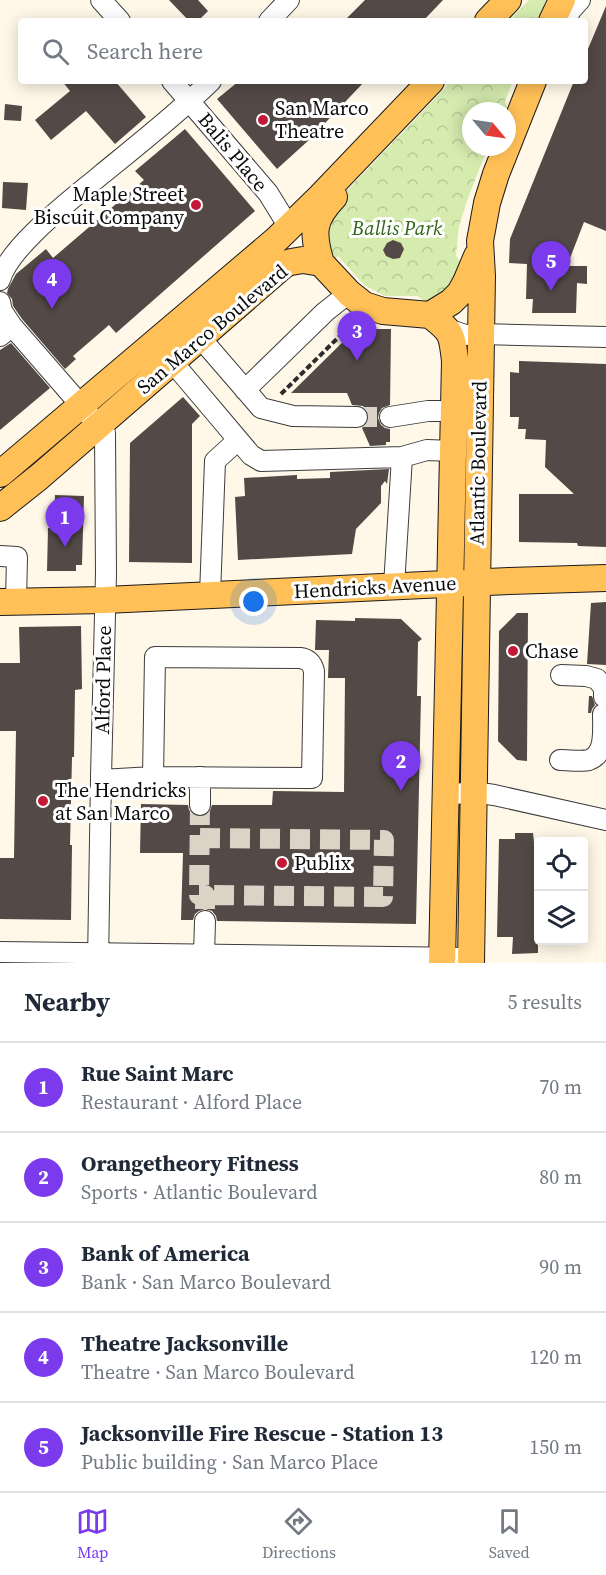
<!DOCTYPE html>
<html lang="en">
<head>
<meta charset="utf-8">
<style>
	:root { --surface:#fff; --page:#f6f6f7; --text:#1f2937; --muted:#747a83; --line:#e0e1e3; --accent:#7c3aed }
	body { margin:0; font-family:"Source Serif 4",serif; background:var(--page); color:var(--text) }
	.controls { position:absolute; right:18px; bottom:18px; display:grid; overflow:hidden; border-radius:6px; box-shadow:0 3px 15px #0003 }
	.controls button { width:54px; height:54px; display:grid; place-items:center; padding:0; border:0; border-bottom:2px solid var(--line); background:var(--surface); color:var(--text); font:30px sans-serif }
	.compass { position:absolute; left:462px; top:102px; width:54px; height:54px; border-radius:50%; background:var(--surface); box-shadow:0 3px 15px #0003; rotate:119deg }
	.you { position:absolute; left:254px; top:602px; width:21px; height:21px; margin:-15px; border:4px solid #fff; border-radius:50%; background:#1a73e8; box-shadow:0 0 0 9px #1a73e833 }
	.badge { display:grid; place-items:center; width:39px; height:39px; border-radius:50%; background:var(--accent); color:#fff; font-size:20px; font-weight:700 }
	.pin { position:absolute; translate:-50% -50px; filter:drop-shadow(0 2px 3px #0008) }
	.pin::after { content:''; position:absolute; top:32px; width:21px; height:18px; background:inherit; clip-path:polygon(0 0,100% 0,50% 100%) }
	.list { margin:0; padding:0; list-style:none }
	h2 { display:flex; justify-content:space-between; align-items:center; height:78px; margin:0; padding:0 24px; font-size:26px }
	h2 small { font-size:20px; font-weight:400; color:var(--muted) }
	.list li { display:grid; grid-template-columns:39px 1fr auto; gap:18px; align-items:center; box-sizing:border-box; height:90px; padding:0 24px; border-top:2px solid var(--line) }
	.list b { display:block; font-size:22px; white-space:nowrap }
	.list p { margin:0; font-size:20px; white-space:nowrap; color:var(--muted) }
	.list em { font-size:20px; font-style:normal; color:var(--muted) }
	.icon { flex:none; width:33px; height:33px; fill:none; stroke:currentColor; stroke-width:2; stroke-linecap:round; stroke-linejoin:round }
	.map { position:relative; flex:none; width:606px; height:963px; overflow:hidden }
	.search { position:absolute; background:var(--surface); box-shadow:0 3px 15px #0003; left:18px; right:18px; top:18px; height:66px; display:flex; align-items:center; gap:15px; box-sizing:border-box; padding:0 21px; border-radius:6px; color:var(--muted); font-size:22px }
	.sheet { height:528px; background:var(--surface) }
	nav { display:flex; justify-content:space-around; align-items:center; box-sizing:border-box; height:84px; border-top:2px solid var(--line); background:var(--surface); font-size:16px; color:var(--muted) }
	nav a { display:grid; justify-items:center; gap:3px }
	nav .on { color:var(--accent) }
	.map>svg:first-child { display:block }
	.grass { fill:url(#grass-dots) }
	.park { fill:url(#park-crowns) }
	.building { fill:#534946 }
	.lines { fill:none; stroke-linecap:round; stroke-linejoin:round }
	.minor-tunnel { stroke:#dad3c6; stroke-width:20; stroke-dasharray:20 10; stroke-linecap:butt }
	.minor-casing { stroke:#3d3d3d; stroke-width:22 }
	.major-casing { stroke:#1b1b1b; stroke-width:28 }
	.path { stroke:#2c2c2c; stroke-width:4; stroke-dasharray:6 3; stroke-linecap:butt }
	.minor { stroke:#fff; stroke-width:20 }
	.major { stroke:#ffc057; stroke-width:26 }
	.poi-dot { fill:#c31937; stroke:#fff; stroke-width:2 }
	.labels { text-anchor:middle; stroke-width:6; stroke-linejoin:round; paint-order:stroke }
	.poi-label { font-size:20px; fill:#0a0a0a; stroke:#fff; text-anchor:start }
	.street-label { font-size:20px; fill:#0a0a0a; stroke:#fff }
	.park-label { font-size:20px; font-style:italic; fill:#316517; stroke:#fff }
</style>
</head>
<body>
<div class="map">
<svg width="606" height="963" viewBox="0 0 606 963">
	<defs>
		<pattern id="grass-dots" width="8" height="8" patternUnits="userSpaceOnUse" patternTransform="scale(1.5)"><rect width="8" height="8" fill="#d6ecaf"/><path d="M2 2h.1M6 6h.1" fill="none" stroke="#b6c995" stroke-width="1.8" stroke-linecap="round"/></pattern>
		<pattern id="park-crowns" width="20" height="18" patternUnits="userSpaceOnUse" patternTransform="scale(1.5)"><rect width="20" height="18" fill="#d6ecaf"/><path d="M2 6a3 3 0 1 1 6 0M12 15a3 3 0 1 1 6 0" fill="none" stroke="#b6c995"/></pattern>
	</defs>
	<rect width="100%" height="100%" fill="#fff7e7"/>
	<!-- grass -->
	<path class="grass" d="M460,631L463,632V717L461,720L458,721Z
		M457,811L462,827L460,909L457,926L455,927Z"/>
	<!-- park -->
	<path class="park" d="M529,0H546L537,21H509Z
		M448,81H513L505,101L509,113L507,118V111H471V147H488L468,198L459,226L456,256L464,266L460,280L429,304L417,296H385L364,285L338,256L332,262L323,244L334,204L446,87Z"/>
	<!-- building -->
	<path class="building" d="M169,0H198L208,11L198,21H189Z
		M365,0H443L423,21H344Z
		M606,6V231L584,222L567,266H587V284L577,283L576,313H532L533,299H526L527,264L509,263L510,239L574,81H585V56Z
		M62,81H115L146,117L115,144L86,111L51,140L35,120L70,91Z
		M239,81H365L309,140L277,169L217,99Z
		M5,104L22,106L21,121L4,120Z
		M185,129L255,211L116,333L109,325L73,356L76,359L65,369L22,319L13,306L12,299L7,293L8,289L16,274L46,249L53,258L144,180L135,171Z
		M3,182L28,183L26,210L2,208Z
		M393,240L401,243L404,249L400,258L393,259L386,256L383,250L387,243Z
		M356,329H391L390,405L382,408L379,413L378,418L381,425L385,428L390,429V442H386V445L370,446L362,428L368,423L369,418L368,412L363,406L352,405L347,393H291Z
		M11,343L50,388L0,430V350Z
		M519,361L606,364V547L578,546L577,543L519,542V494H574L545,467L546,440L525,439L526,429H518L519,417H510V372L519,373Z
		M183,397L200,416L192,424V563L129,562L130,443Z
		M389,469L387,484L385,481L381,486V503L356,529L352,554L238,560L235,497L245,496L244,478L297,475V479L330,478V472Z
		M55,495L84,496L82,565H76V571H47L48,528H54Z
		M606,602V665L587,664L591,603Z
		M517,613H528L527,761L517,760L498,741L499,631Z
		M355,618L401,619L422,639L418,642L417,696H421L416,924L217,921L216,916L212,911L205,909L199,911L195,914L193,920H181L183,853H140L141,804L188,805L189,810L194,815L201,817L206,815L210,811L212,805H272L273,791L344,792L345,678H328L329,650H315L316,620L355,621Z
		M81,626L82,689L75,690L74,757H72L70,845H72L71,920L0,919V858H14L16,731H0V663H20L19,627Z
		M589,696H592L595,705L592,709L591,713H588Z
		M515,833H533L534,842H538V953L512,954L513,937H497L499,839H515Z"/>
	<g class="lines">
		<!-- minor-tunnel -->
		<path class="minor-tunnel" d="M357,417H390
			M200,805L199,895H205V921
			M200,838L384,840L383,897L205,895"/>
		<!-- minor casing -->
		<g class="minor-casing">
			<path id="minor" d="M101,0L120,21
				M269,21L289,0
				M565,21L571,10L580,0
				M172,81L268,193L289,227
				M0,280C9,246 75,197 102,174C139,144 177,114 211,81
				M0,302L2,311L12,326L0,336
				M12,326L105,433L106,573L101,777L98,963
				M191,327L261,408L293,416L357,417
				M448,329L465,335L480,334L606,337
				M164,352L251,455L261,461L402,457L427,450L453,451
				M245,390L325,312L349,293
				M390,417L428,411H468
				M0,556L17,557L16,602
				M394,586L402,457
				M210,595L215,461L238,440
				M561,675L586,676L597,679L604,688V697
				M560,760C569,760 581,762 589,760C606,754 603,730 603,714
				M101,780L153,777L312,778L314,671C312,663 308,659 300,658L155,657L153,777
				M445,795L474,792L494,795L606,820
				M200,805V777
				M0,952L471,958
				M204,955L205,921"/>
		</g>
		<!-- major casing -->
		<g class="major-casing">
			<path id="major" d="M488,21L508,0
				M552,21L562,0
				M321,263C312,233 312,220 334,197
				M430,315C452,332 452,333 455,361L442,963
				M0,474L276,240L321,196L431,81
				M0,508L39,477L285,264L291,262L303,260L321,263L349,293L364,305L383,311L430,315L451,302L460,293L466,282L477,256
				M0,602L105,600L509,581L606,578
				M471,963L482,276L480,241L487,203L496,174L533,81"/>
		</g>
		<!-- path -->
		<path class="path" d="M281,394L354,322"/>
		<!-- minor -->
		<use href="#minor" class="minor"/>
		<!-- major -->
		<use href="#major" class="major"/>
	</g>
	<!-- markers -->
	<g class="poi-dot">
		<circle cx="263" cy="120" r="6"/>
		<circle cx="196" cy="205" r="6"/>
		<circle cx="513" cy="651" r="6"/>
		<circle cx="43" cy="801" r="6"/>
		<circle cx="282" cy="863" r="6"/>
	</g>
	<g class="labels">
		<!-- poi labels -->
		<g class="poi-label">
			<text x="275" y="115">San Marco<tspan x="275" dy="23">Theatre</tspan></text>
			<text x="184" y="201" text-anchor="end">Maple Street<tspan x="184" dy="23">Biscuit Company</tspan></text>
			<text x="525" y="658">Chase</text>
			<text x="55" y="797">The Hendricks<tspan x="55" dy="23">at San Marco</tspan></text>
			<text x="294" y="870">Publix</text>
		</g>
		<!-- street labels -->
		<g class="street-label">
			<text transform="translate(233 152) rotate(50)" y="7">Balis Place</text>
			<text transform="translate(212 329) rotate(-40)" y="7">San Marco Boulevard</text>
			<text transform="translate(478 463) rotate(-89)" y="7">Atlantic Boulevard</text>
			<text transform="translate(375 587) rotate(-3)" y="7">Hendricks Avenue</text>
			<text transform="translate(103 680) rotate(-89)" y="7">Alford Place</text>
		</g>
		<!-- park labels -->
		<g class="park-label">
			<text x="397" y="235">Ballis Park</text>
		</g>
	</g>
</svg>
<div class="controls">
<button><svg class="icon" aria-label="locate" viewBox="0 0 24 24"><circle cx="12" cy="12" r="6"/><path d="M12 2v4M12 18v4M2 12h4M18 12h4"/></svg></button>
<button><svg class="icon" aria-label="layers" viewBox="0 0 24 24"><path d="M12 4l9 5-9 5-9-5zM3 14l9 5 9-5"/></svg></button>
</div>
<svg class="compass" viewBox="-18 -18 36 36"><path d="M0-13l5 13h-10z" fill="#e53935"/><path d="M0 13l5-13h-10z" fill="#747a83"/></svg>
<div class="you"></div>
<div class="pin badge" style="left:65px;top:547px">1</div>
<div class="pin badge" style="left:401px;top:791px">2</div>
<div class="pin badge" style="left:357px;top:361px">3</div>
<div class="pin badge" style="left:52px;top:309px">4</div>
<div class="pin badge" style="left:551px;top:291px">5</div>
<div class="search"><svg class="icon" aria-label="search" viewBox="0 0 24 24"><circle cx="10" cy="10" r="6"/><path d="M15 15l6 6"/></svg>Search here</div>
</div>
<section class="sheet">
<h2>Nearby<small>5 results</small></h2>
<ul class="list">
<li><span class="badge">1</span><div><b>Rue Saint Marc</b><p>Restaurant · Alford Place</p></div><em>70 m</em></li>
<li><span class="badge">2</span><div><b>Orangetheory Fitness</b><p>Sports · Atlantic Boulevard</p></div><em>80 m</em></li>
<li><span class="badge">3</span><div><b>Bank of America</b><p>Bank · San Marco Boulevard</p></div><em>90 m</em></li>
<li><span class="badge">4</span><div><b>Theatre Jacksonville</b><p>Theatre · San Marco Boulevard</p></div><em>120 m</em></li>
<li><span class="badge">5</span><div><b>Jacksonville Fire Rescue - Station 13</b><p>Public building · San Marco Place</p></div><em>150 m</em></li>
</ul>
</section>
<nav>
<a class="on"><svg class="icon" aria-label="map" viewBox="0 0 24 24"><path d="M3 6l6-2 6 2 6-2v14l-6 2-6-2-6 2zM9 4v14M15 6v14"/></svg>Map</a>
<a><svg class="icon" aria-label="directions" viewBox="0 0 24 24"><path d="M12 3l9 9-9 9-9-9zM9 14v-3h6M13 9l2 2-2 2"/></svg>Directions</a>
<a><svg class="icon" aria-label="saved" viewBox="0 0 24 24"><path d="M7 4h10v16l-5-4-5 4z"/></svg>Saved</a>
</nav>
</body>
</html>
